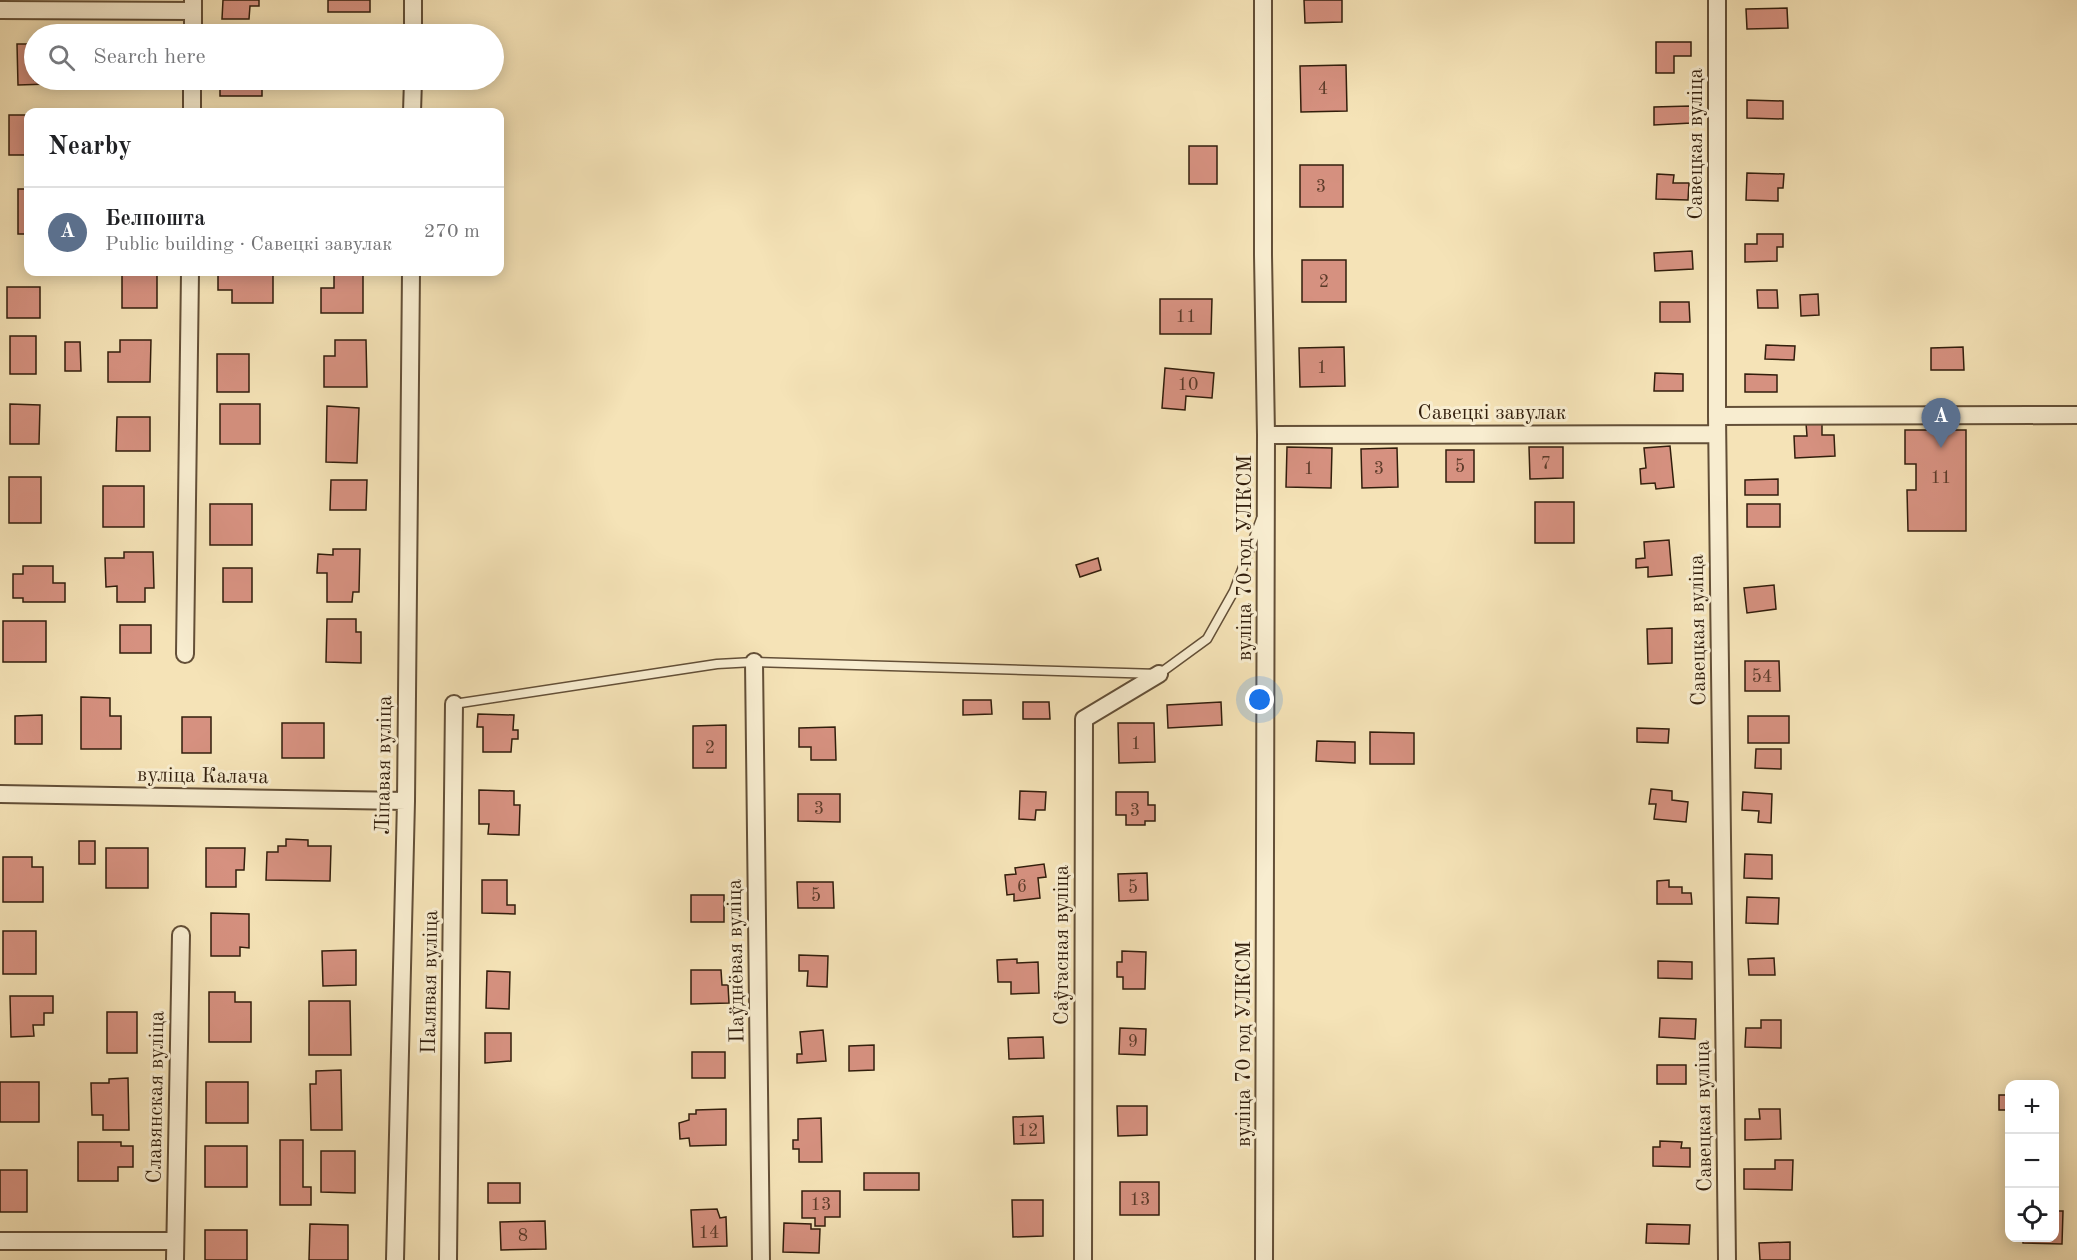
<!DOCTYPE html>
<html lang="en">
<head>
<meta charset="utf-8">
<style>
	:root { --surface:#fff; --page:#f2f2f2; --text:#202124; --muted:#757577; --line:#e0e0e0; --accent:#1a73e8 }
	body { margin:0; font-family:"Old Standard TT",serif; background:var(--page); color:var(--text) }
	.controls { position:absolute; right:18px; bottom:18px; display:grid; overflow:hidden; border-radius:12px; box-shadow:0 3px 15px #0003 }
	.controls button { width:54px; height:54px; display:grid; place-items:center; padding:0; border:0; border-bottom:2px solid var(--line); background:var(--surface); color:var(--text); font:30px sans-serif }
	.you { position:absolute; left:1260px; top:700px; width:21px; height:21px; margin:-15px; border:4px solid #fff; border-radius:50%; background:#1a73e8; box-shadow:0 0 0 9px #1a73e833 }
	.badge { display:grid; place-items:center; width:39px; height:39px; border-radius:50%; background:var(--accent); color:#fff; font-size:20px; font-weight:700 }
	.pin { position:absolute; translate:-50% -50px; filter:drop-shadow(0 2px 3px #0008) }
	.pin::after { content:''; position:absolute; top:32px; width:21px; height:18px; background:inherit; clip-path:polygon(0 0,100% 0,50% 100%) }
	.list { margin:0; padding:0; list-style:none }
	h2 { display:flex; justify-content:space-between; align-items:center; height:78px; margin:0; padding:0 24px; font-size:26px }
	h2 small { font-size:20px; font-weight:400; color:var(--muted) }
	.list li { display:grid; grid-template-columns:39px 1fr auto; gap:18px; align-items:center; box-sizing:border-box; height:90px; padding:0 24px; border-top:2px solid var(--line) }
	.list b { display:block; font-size:22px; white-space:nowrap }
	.list p { margin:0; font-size:20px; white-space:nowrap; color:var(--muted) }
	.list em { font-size:20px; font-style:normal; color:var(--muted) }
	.icon { flex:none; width:33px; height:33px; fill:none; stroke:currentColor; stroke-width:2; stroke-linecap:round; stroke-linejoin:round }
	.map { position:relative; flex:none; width:2077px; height:1260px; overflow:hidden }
	.search { position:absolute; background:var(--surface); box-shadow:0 3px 15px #0003; left:24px; top:24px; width:480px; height:66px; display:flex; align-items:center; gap:15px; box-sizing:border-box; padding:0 21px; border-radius:33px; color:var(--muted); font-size:22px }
	.panel { position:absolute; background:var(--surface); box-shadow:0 3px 15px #0003; left:24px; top:108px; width:480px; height:168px; border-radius:12px }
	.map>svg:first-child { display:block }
	.building { fill:#d69180; stroke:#321e0c; stroke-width:1.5 }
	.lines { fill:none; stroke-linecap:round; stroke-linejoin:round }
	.service-casing { stroke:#634f37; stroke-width:11 }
	.minor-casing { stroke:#634f37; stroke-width:20 }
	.service { stroke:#f8edd0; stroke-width:8 }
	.minor { stroke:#f8edd0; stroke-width:16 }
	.labels { text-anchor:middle; stroke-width:6; stroke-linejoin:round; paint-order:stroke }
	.number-label { font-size:18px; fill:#5b3b29 }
	.street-label { font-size:21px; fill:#321e0c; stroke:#f8edd0 }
</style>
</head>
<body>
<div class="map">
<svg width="2077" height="1260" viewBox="0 0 2077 1260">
	<rect width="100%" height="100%" fill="#f5e3b7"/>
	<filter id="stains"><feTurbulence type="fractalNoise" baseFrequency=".00333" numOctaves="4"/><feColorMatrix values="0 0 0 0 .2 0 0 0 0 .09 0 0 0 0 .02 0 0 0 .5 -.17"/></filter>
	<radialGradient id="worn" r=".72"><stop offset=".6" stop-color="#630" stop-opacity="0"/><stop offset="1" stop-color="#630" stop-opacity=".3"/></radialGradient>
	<!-- building -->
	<path class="building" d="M223,0H259V6H250L249,19H222Z
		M328,0H370V12H328Z
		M1304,0H1342V22L1305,23Z
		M1787,8L1788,28L1747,29L1746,9Z
		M1656,42H1691V56H1674V73H1656Z
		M17,44H34V80H48V84L18,85Z
		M1346,65L1347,111L1301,112L1300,66Z
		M116,80H156V88H116Z
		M220,80H262V96H220Z
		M1747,100L1783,101V119L1747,118Z
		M1690,106L1691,123L1654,125V107Z
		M328,109H355V112H328Z
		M9,115H28V155H9Z
		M1189,146H1217V184H1189Z
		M1300,165H1343V207H1300Z
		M1747,173L1784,174L1783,188H1778V201L1746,200Z
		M1657,174L1674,175L1673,183H1689L1688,200L1656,199Z
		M18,189H28V234H18Z
		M1757,234H1783V247H1777V261L1745,262V244H1757Z
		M1692,251L1693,269L1655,271L1654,253Z
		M1302,260H1346V302H1302Z
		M122,272H157V308H122Z
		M218,272H273V303H232V290H218Z
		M300,272H330V274H300Z
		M334,273H363V313H321V288H334Z
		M7,287H40V318H7Z
		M1757,290H1777L1778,308H1758Z
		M1818,294L1819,315L1801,316L1800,295Z
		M1160,299H1212L1211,334H1160Z
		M1660,302H1689L1690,322H1660Z
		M10,336H36V374H10Z
		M120,340H151L150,382H108V352H120Z
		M335,340H366L367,387H324V356H335Z
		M65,342H80L81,371H65Z
		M1766,345L1795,346L1794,360L1765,359Z
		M1344,347L1345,386L1300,387L1299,348Z
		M1963,347L1964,370H1931V348Z
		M217,354H249V392H217Z
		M1165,368L1214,373L1212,398L1186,396L1185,410L1162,408Z
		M1655,373L1683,374V391H1654Z
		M1745,374L1777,375V392H1745Z
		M10,404L40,405L39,444H10Z
		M220,404H260V444H220Z
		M327,406L359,408L357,463L326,462Z
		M117,417H150V451H116Z
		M1806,423H1822V435H1834L1835,456L1795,458L1794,436H1807Z
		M1905,430H1966V531H1908L1907,490H1916V464H1905Z
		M1670,446L1674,487L1656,489L1655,483L1641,484L1640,469L1646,468L1644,448Z
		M1287,447L1332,448L1331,488L1286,487Z
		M1529,447H1563V478L1530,479Z
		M1397,448L1398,487L1362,488L1361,449Z
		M1446,450H1474V482H1446Z
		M9,477H41V523H9Z
		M1778,479V495H1745V480Z
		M331,480H367L366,510H330Z
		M103,486H144V527H103Z
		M1535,502H1574V543H1535Z
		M210,504H252V545H210Z
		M1747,504H1780V527H1747Z
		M1669,540L1672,575L1648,577V567L1636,568V559L1645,558L1644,542Z
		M333,549H360L359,592H353L352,602H327V573H317L318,554L333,555Z
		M124,552H153L154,588H145V602H117V586L106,587L105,558H124Z
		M1098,558L1101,570L1080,577L1076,565Z
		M23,566H53V583H65V602H23V598H13V574H23Z
		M223,568H252V602H223Z
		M1774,585L1776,609L1747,613L1744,588Z
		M327,619H356V632H361V663L326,662Z
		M3,621H46V662H3Z
		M120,625H151V653H120Z
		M1672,628V663L1648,664L1647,629Z
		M1745,661H1779L1780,691H1745Z
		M81,697L110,698V716H121V749H81Z
		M963,700H991L992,714L963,715Z
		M1023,702H1049L1050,719H1023Z
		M1221,702L1222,725L1168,728L1167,705Z
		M478,714L514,715L513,730H518V739H512L511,752H483V727H477Z
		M42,715V744H15V716Z
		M1748,716H1789V743H1748Z
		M182,717H211V753H182Z
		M282,723H324V758H282Z
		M1118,723H1154L1155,762L1119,763Z
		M726,725V768H693V726Z
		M835,727L836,760H811V747H799V728Z
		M1637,728L1669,729L1668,743L1637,742Z
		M1370,732L1414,733V764H1370Z
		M1317,741L1355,742V763L1316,761Z
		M1756,749H1781V769L1755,768Z
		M1651,789L1672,791V800L1688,802L1686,822L1654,819L1656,804H1649Z
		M479,790L514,791V805H520L519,835L488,834L489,824H479Z
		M1020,791L1046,792L1045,810H1036L1035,820L1019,819Z
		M1116,792H1148V805H1155V821H1145V825H1126V815H1116Z
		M1743,792L1772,794L1771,823L1758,822L1759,811L1742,810Z
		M798,794H840V822L798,821Z
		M286,839L308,840V846H331L330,881L266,880L267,852H278V846H286Z
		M79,841H95V864H79Z
		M106,848H148V888H106Z
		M206,848H245L244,870H236V887H206Z
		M1745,854L1772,855V879L1744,878Z
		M3,857H32V867H43V902H3Z
		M1044,864L1046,877L1038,878L1040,898L1014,901V894L1007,895L1005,875L1016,874L1015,868Z
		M1147,873L1148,900L1119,901L1118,874Z
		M482,880H507V905H515V914L482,913Z
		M1669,880V887H1682V893H1691L1692,904H1657V881Z
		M797,882H833L834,908H798Z
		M691,895H724V922H691Z
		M1747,897L1779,898L1778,924L1746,923Z
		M211,913L249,914V948L240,947V956H211Z
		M3,931H36V974H3Z
		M356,950V985L323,986L322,951Z
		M1122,951L1146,952L1145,989H1123V977H1117V962H1122Z
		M799,955L828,956L827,987L807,986L808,971H799Z
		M1774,958L1775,975H1749L1748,959Z
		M1017,959V963L1038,962L1039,993L1011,994V982H998L997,960Z
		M1658,961L1692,962V979L1658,978Z
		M691,970H721L722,985H728L729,1003L691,1004Z
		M487,971L510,972L509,1009L486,1008Z
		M209,992H235V1002H251V1042H209Z
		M10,996H53V1013H44V1025H33L34,1036L11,1037Z
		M309,1001H350L351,1055H309Z
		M107,1012H137V1053H107Z
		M1660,1018L1696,1019L1695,1039L1659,1037Z
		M1761,1020H1781V1048L1745,1047L1746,1028H1761Z
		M1120,1028L1146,1029L1145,1055L1119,1054Z
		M823,1030L826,1061L797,1063V1054H802L800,1032Z
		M485,1033H511V1061L485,1063Z
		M1043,1037L1044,1058L1009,1059L1008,1038Z
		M874,1045V1070L849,1071V1046Z
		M692,1052H725V1078H692Z
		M1657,1065H1686V1084H1657Z
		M341,1070L342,1130H311L310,1084H316V1071Z
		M128,1078L129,1130H103V1115H92L91,1083H109V1079Z
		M0,1082H39V1122H0Z
		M206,1082H248V1123H206Z
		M1999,1095H2010V1110H1999Z
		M1117,1106H1147V1135L1118,1136Z
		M726,1109V1145L690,1146L689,1138L680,1139L679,1123L689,1120V1114H696V1110Z
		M1759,1109H1780L1781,1139L1745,1140V1119H1760Z
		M1043,1116L1044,1143L1014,1144L1013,1117Z
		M821,1118L822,1162H799V1149H793V1140H798V1119Z
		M280,1140H303V1187H311V1205H280Z
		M1660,1141L1682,1142L1681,1148H1690V1167L1653,1166V1147H1660Z
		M78,1142H121V1146H133V1167H118V1181H78Z
		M205,1146H247V1187H205Z
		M321,1151H355V1193L321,1192Z
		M1775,1160H1793L1792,1190L1744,1189V1169H1775Z
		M0,1170H27V1212H0Z
		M864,1173H919V1190H864Z
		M1120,1182H1159V1215H1120Z
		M488,1183H520V1203H488Z
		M802,1191H840V1217H825V1226H815V1218H802Z
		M1012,1200H1043V1236L1013,1237Z
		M717,1209L720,1218L726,1217L727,1246L693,1247L691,1210Z
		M2054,1211H2063L2062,1244L2023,1243V1238H2054Z
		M545,1221L546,1249L501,1250L500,1222Z
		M784,1223L811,1224V1229H820L819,1253L783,1252Z
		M310,1224L348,1225V1260H309Z
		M1647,1224L1690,1225L1689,1244L1646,1243Z
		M205,1230H247V1260H205Z
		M1790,1242V1260H1760L1759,1243Z"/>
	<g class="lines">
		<!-- service casing -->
		<g class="service-casing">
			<path id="service" d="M454,704L717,664L754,662L1159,674L1207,639L1234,591L1261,519"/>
		</g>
		<!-- minor casing -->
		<g class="minor-casing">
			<path id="minor" d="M1263,0V255L1266,435L1264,1260
				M1717,0V416L1727,1260
				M0,10L193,11
				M193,34V0
				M413,34V0
				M192,112V80
				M412,112L413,80
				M1717,416L2077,415
				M1266,435L1717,434
				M185,654L190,272
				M754,662L761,1260
				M0,794L406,801
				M0,1241H175
				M175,1260L181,935
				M395,1260L406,801L411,272
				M448,1260L454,704
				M1083,1260L1084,719L1159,674"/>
		</g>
		<!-- service -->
		<use href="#service" class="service"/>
		<!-- minor -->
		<use href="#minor" class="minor"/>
	</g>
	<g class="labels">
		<!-- number labels -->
		<g class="number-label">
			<text x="1323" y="94">4</text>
			<text x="1321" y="192">3</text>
			<text x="1324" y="287">2</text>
			<text x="1186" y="322">11</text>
			<text x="1322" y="373">1</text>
			<text x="1188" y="390">10</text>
			<text x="1546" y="469">7</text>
			<text x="1460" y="472">5</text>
			<text x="1309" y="474">1</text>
			<text x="1379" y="474">3</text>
			<text x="1941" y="483">11</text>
			<text x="1762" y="682">54</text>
			<text x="1136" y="749">1</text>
			<text x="710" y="753">2</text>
			<text x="819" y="814">3</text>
			<text x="1135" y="816">3</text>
			<text x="1022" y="892">6</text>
			<text x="1133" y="893">5</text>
			<text x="816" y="901">5</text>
			<text x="1133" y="1047">9</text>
			<text x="1028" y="1136">12</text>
			<text x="1140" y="1205">13</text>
			<text x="821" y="1210">13</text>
			<text x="709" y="1238">14</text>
			<text x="523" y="1241">8</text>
		</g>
		<!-- street labels -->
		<g class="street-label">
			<text transform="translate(1695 144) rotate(-90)" y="7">Савецкая вуліца</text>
			<text x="1492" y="419">Савецкі завулак</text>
			<text transform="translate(1244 558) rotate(-90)" y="7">вуліца 70 год УЛКСМ</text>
			<text transform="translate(1697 630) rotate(-91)" y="7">Савецкая вуліца</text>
			<text transform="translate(383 765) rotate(-89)" y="7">Ліпавая вуліца</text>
			<text transform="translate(203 775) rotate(1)" y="7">вуліца Калача</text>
			<text transform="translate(1061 945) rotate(-90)" y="7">Саўгасная вуліца</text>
			<text transform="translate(735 961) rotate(-91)" y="7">Паўднёвая вуліца</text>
			<text transform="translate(429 982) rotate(-89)" y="7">Палявая вуліца</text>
			<text transform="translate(1243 1044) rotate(-90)" y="7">вуліца 70 год УЛКСМ</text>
			<text transform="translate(155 1097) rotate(-89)" y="7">Славянская вуліца</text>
			<text transform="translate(1703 1116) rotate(-91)" y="7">Савецкая вуліца</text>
		</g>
	</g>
	<rect width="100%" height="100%" filter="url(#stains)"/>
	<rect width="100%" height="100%" fill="url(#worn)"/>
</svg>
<div class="controls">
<button>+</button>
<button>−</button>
<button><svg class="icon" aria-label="locate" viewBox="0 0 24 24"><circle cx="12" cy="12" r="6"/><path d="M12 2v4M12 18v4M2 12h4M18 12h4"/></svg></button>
</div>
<div class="you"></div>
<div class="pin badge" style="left:1941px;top:448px;background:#5c6f8a">A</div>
<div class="search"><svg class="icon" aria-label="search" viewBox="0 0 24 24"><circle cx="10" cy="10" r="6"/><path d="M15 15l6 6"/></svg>Search here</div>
<section class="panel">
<h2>Nearby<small></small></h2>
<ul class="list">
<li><span class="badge" style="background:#5c6f8a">A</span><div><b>Белпошта</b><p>Public building · Савецкі завулак</p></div><em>270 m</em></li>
</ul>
</section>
</div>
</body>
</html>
